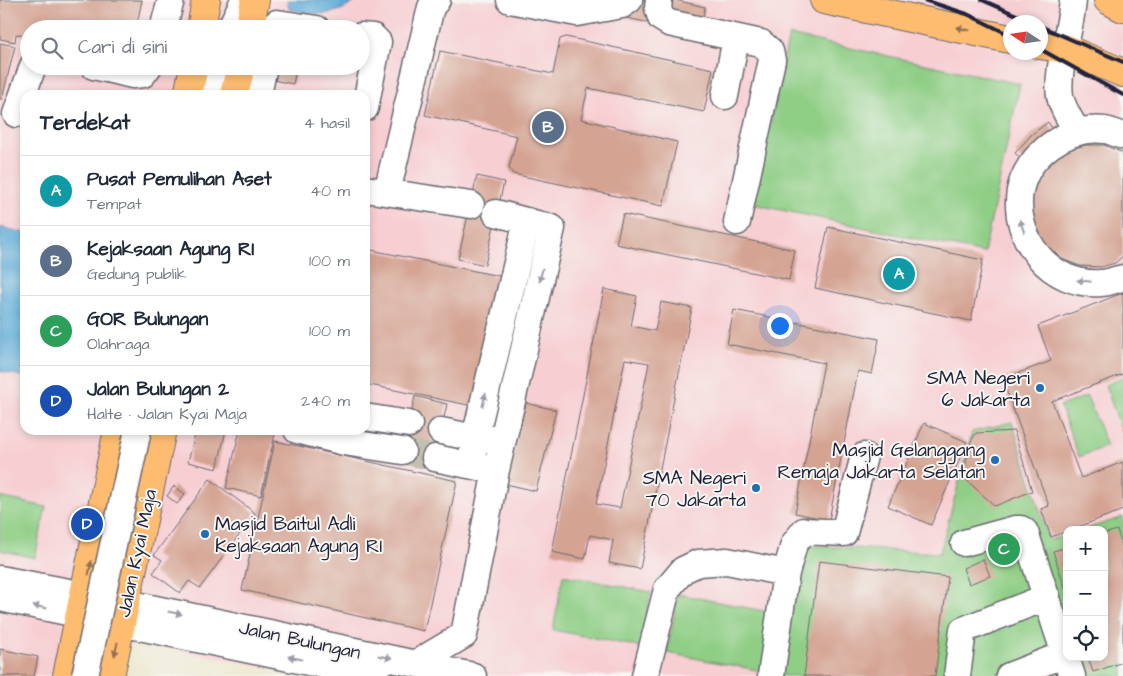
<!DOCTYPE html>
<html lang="id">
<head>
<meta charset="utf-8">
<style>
	:root { --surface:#fff; --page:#f2f2f3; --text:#1f2937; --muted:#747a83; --line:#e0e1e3; --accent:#2563eb }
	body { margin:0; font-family:"Architects Daughter",sans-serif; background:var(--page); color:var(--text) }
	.controls { position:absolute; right:15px; bottom:15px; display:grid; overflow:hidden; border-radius:10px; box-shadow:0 2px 8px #0003 }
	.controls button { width:45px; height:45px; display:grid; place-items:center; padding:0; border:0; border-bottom:1px solid var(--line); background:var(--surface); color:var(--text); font:25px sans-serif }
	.compass { position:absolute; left:1003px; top:15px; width:45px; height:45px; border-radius:50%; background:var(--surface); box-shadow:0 2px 8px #0003; rotate:282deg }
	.you { position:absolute; left:779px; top:325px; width:18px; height:18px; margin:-12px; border:4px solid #fff; border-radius:50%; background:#1a73e8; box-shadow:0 0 0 8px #1a73e833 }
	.badge { display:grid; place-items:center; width:32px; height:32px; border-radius:50%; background:var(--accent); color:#fff; font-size:16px; font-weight:700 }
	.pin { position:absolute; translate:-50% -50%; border:2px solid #fff; box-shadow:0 1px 5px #0006 }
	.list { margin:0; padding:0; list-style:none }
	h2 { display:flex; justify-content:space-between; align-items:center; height:65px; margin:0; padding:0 20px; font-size:21px }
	h2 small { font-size:16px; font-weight:400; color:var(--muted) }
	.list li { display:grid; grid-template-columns:32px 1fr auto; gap:15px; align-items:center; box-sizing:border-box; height:70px; padding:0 20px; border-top:1px solid var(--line) }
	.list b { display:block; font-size:19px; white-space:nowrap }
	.list p { margin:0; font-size:16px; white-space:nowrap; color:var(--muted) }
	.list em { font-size:16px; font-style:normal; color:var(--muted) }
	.icon { flex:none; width:28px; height:28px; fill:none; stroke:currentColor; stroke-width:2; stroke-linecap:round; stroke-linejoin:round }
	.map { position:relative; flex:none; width:1123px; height:676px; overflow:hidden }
	.search { position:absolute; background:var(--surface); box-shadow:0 2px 8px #0003; left:20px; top:20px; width:350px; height:55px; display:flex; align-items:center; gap:12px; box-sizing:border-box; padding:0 18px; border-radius:28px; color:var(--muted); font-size:19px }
	.panel { position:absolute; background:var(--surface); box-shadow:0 2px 8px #0003; left:20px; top:90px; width:350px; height:345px; border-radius:15px }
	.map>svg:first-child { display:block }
	.built { fill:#f7cfd3; fill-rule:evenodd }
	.green { fill:#8fce85; stroke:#587860 }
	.water { fill:#5dabd7; stroke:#406689 }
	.building { fill:#d4a392; fill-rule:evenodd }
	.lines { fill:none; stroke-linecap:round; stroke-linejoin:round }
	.minor-tunnel { stroke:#c4c0b1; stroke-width:26; stroke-dasharray:26 13; stroke-linecap:butt }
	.minor-casing { stroke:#69676f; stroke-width:29 }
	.major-casing { stroke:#69676f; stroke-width:30 }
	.minor { stroke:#fff; stroke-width:26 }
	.major { stroke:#fdbc6f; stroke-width:28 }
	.rail { stroke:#22223b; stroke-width:4 }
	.minor-bridge-casing { stroke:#69676f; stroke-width:29; stroke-linecap:butt }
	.minor-bridge { stroke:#fff; stroke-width:26 }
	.oneway { fill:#906f55 }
	.oneway2 { fill:#9c9ca7 }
	.poi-dot { fill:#1f6fb2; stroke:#f6f6f2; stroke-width:2 }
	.labels { text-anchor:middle; stroke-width:4; stroke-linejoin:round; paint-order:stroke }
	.poi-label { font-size:19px; fill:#22223b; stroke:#f6f6f2; text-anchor:end }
	.street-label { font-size:19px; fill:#22223b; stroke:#f6f6f2 }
</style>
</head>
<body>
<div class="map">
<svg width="1123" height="676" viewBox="0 0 1123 676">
	<rect width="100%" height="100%" fill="#f6f6f2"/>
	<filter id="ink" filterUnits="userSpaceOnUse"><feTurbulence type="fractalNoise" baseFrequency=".02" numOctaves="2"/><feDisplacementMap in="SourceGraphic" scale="10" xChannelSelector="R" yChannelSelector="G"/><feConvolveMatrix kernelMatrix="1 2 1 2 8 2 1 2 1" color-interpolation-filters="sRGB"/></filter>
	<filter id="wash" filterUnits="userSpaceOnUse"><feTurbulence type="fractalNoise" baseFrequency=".0096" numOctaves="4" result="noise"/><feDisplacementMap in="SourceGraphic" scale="20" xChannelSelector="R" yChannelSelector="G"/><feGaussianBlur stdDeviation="1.12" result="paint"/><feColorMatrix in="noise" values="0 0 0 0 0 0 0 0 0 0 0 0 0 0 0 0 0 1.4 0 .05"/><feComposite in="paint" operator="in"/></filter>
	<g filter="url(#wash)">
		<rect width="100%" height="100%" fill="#ede8cf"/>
		<!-- built -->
		<path class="built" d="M0,0H1123V676H315L131,642L122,676H0ZM1010,22H1040V52H1010ZM29,29H361V66H29ZM25,95H365V430H25ZM1067,530H1104V657H1067Z"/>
		<!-- green -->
		<path class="green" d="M789,35L1020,84L984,253L753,204Z
			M1123,378V434L1105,385Z
			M1087,396L1107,446L1079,457L1060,406Z
			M1012,422L1049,540L1067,535V657H1104V530H1083L1123,517V676H779L799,545L940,553L972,432Z
			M0,497L46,507L35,558L0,550Z
			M563,575L651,592L640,647L553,630Z
			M678,594L774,613L762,671L667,653Z"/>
		<!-- water -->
		<path class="water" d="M287,0H358C333,18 317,15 289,9Z
			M0,227L25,233V377L0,371Z"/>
		<g id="blocks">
			<!-- building -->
			<path class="building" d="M0,0H142L136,29H29V37L16,34L15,42L0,39Z
				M597,0H675L705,7L700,34L595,11Z
				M566,37L713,69L704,112L588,88L581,119L677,142L663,206L513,174L509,168L517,136L425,115L440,51L553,74L560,39Z
				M0,43L15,46L2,99H0Z
				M266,66H297L293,84L263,78Z
				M1048,122L1065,150L1086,145H1104L1123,153V256L1115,263L1101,267L1080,266L1061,259L1044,245L1031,215V195L1038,176L1015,153L1031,135Z
				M477,176L504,182L485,265L458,259Z
				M623,214L795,250L789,280L616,244Z
				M828,227L983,260L971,321L815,288Z
				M366,249L504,277L478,407L365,384Z
				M604,289L637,296L631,326L655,331L661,302L692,308L640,569L609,563L613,540L590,535L585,559L552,552ZM625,359L649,363L620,508L596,504Z
				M1123,293V374L1052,401L1081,478L1123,462V510L1051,537L1041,509L1049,506L1002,379L1051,361L1038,326Z
				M734,310L879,339L872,374L858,371L829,520L795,513L824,363L727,344Z
				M415,396L447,404L433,466L401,458Z
				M526,403L556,410L536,491L506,484Z
				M924,423L967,442L931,525L888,506Z
				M196,430H226L217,469L188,462Z
				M240,430H259L275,434L261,496L226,488Z
				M1014,431L1032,491L995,506L963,477L970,443L976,433Z
				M275,441L457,481L424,631L242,590Z
				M210,479L255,513L200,588L189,581L180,593L153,573L162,560L154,555Z
				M174,486L185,494L177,504L167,496Z
				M1117,530L1123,549V662L1093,672L1088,657H1104V534Z
				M1067,547V591H1066L1053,551Z
				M983,559L990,576L969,584L963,568Z
				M819,561L948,577L935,676H804Z
				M0,649L38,657L34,676H0Z"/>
		</g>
	</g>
	<g filter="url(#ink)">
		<use href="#blocks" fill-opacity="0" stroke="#69676f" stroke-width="1"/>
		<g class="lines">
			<!-- minor-tunnel -->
			<path class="minor-tunnel" d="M402,451L435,458"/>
			<!-- minor casing -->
			<g class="minor-casing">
				<path id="minor" d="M510,0L577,13L622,5L629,0
					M659,0L658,8L661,18L669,23L761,43L770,51L772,60L737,222
					M1073,0C1071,29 1056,70 1060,96C1062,108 1071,121 1077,132
					M163,29L171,0
					M230,29L244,0
					M271,29L277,23L317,29
					M361,36L373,37L378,42L365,108
					M94,66L133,75L143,74L149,66
					M209,95L215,66
					M258,95L264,66
					M725,96L736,38
					M16,114L33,66
					M1123,136C1117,134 1111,131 1105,130C1068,125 1027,154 1020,191C1012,239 1051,287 1101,283C1108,283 1116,279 1123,278
					M365,189L471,205
					M387,192L431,7L437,0
					M365,417L409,424
					M297,430L344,442L402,451
					M441,431L475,438L493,439
					M435,458L488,469
					M471,465L475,438L527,221
					M964,543L1015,529H1021L1025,532L1072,676
					M0,579L127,603L473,676
					M0,598L376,676
					M415,664L464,635L496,470L552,228L496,213
					M645,676L667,589L683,570L698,563L727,561L786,573
					M771,676L786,573L794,544L804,531L844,533L864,456
					M957,676L963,630L1047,597
					M1009,676L1065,654"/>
			</g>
			<!-- major casing -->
			<g class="major-casing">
				<path id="major" d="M824,0L1010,39
					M1108,0L1123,8
					M201,29L206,0
					M249,29L255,0
					M1040,45L1066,49L1123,73
					M188,95L194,66
					M234,95L241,66
					M67,676L118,430
					M110,676L162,430"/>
			</g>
			<!-- minor -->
			<use href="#minor" class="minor"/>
			<!-- major -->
			<use href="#major" class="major"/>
			<!-- rail -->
			<path class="rail" d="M924,0L967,14L1010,35
				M982,0L1033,22
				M1040,26L1123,62
				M1040,49L1123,95"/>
			<!-- minor-bridge casing -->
			<g class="minor-bridge-casing">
				<path id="minor-bridge" d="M85,676L138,430"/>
			</g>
			<!-- minor-bridge -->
			<use href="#minor-bridge" class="minor-bridge"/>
		</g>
		<!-- one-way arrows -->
		<defs><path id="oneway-solid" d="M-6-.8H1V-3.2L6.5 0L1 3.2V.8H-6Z" transform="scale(1.25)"/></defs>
		<g class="oneway">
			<use href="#oneway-solid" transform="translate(963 29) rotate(-168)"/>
			<use href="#oneway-solid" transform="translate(90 568) rotate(-78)"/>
			<use href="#oneway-solid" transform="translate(116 649) rotate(103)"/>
		</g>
		<g class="oneway2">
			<use href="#oneway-solid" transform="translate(1022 226) rotate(-109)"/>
			<use href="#oneway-solid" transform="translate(541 275) rotate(103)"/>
			<use href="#oneway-solid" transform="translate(1084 281) rotate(-174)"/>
			<use href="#oneway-solid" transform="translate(484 400) rotate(-77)"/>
			<use href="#oneway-solid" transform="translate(40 607) rotate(-168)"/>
			<use href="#oneway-solid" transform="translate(175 613) rotate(12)"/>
			<use href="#oneway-solid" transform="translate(385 657) rotate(12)"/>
			<use href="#oneway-solid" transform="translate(295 658) rotate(-168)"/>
		</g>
	</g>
	<!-- markers -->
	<g class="poi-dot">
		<circle cx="1040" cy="388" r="5"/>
		<circle cx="995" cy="460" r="5"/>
		<circle cx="756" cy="488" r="5"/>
		<circle cx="205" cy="534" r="5"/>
	</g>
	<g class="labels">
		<!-- poi labels -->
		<g class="poi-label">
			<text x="1030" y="384">SMA Negeri<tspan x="1030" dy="22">6 Jakarta</tspan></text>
			<text x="985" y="456">Masjid Gelanggang<tspan x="985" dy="22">Remaja Jakarta Selatan</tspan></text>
			<text x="746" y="484">SMA Negeri<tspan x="746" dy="22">70 Jakarta</tspan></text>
			<text x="215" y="530" text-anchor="start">Masjid Baitul Adli<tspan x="215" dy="22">Kejaksaan Agung RI</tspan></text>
		</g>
		<!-- street labels -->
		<g class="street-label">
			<text transform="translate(136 553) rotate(-78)" y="7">Jalan Kyai Maja</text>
			<text transform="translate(300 639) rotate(12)" y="7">Jalan Bulungan</text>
		</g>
	</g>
</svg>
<div class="controls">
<button>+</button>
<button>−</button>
<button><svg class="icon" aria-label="locate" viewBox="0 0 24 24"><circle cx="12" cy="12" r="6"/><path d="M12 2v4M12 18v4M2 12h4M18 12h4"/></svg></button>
</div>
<svg class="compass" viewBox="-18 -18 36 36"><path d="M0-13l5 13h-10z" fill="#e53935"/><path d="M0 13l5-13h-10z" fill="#747a83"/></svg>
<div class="you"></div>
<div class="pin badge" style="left:899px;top:274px;background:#0f9aa8">A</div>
<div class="pin badge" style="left:548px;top:127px;background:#5c6f8a">B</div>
<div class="pin badge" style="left:1004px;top:549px;background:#2e9e5b">C</div>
<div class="pin badge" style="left:87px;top:524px;background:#1a4fb4">D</div>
<div class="search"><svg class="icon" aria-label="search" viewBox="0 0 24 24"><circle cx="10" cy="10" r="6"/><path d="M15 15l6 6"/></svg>Cari di sini</div>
<section class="panel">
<h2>Terdekat<small>4 hasil</small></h2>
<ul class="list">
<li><span class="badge" style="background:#0f9aa8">A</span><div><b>Pusat Pemulihan Aset</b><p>Tempat</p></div><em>40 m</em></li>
<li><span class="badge" style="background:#5c6f8a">B</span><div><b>Kejaksaan Agung RI</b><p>Gedung publik</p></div><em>100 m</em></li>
<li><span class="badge" style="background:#2e9e5b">C</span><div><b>GOR Bulungan</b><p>Olahraga</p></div><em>100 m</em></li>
<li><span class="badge" style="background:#1a4fb4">D</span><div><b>Jalan Bulungan 2</b><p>Halte · Jalan Kyai Maja</p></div><em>240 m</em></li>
</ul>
</section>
</div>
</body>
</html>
